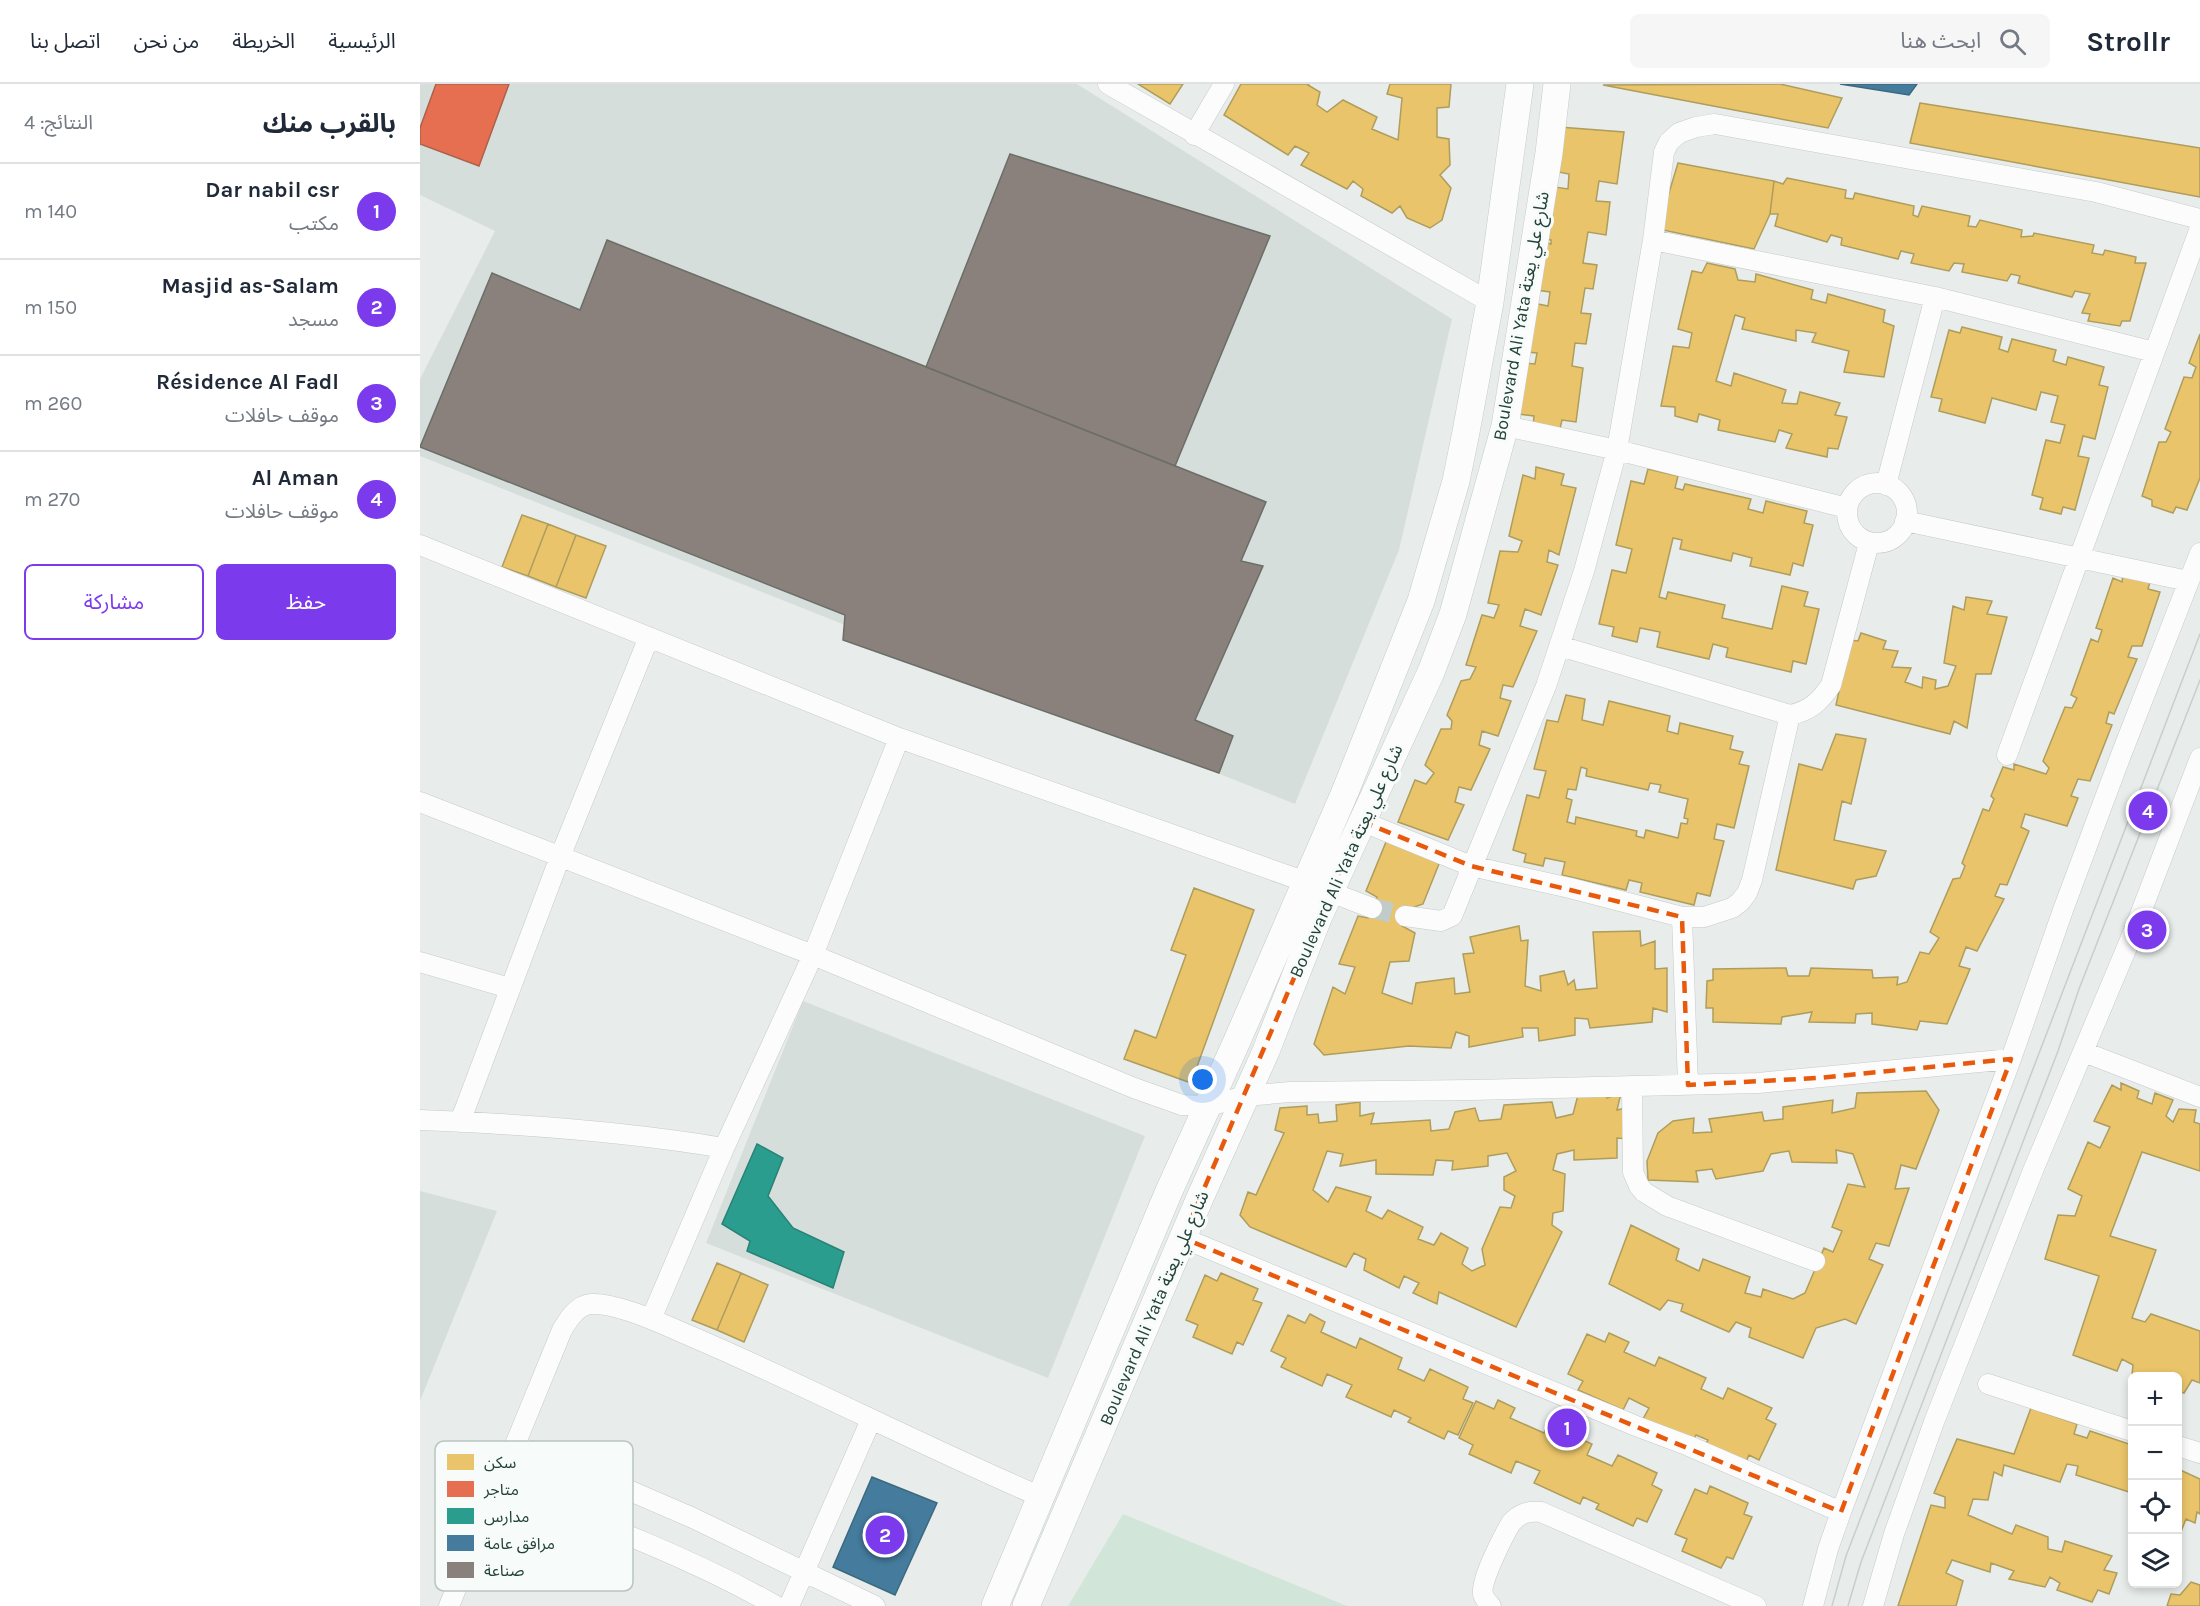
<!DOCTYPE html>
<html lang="ar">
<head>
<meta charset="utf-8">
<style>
	:root { --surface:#fff; --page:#f6f6f7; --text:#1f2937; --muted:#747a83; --line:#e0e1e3; --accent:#7c3aed }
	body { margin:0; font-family:Karla,"Noto Sans Arabic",sans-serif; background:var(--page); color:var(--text); direction:rtl }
	.controls { position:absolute; right:18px; bottom:18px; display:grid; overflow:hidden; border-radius:9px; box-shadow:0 3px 9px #0003 }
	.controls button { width:54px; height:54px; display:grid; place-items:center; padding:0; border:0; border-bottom:2px solid var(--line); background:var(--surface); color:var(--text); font:30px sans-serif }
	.you { position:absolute; left:783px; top:996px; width:21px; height:21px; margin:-15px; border:4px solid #fff; border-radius:50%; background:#1a73e8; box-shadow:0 0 0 9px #1a73e833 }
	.badge { display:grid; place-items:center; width:39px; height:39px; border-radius:50%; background:var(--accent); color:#fff; font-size:20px; font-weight:700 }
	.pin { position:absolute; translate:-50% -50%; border:3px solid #fff; box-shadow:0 2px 6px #0006 }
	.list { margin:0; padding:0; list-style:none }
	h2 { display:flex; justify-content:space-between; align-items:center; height:78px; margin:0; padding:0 24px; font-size:26px }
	h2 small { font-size:20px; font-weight:400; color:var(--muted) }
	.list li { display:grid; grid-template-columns:39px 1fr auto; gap:18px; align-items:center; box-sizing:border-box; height:96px; padding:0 24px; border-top:2px solid var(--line) }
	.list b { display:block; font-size:22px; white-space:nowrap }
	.list p { margin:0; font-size:20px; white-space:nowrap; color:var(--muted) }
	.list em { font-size:20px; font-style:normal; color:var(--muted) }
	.actions { display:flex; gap:12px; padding:18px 24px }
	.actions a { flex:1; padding:14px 0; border:2px solid var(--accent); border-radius:9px; text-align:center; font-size:21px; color:var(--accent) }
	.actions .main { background:var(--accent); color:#fff }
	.icon { flex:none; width:33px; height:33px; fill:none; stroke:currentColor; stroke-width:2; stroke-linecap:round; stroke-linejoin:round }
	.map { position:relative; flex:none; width:1780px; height:1522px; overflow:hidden; direction:ltr }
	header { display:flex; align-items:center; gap:36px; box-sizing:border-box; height:84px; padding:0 30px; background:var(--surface); border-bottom:2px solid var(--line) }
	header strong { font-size:28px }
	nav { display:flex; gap:33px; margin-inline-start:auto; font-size:21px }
	.search { width:420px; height:54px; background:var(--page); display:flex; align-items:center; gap:15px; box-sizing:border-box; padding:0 21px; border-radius:9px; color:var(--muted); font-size:22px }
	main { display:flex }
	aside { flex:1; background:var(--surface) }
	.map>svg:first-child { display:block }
	.built { fill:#d6dedb }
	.green { fill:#d1e6d8 }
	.homes { fill:#e9c46a; stroke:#ae9d5c; stroke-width:1.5; fill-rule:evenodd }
	.shops { fill:#e76f51; stroke:#ac624a; stroke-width:1.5 }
	.schools { fill:#2a9d8f; stroke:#288276; stroke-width:1.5 }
	.public { fill:#457b9d; stroke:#3b6a7f; stroke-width:1.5 }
	.industry { fill:#8a817c; stroke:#6b6e68; stroke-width:1.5 }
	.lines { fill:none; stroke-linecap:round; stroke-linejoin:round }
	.street-tunnel { stroke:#c1cbc8; stroke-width:20; stroke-dasharray:20 10; stroke-linecap:butt }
	.street-casing { stroke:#c5cac8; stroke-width:21 }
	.secondary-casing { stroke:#c3cbc8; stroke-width:28 }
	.street { stroke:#fcfcfc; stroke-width:20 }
	.secondary { stroke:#fcfcfc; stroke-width:27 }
	.tram { stroke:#c9cdcc; stroke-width:1.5 }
	.marked { fill:none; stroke:#e8590c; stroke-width:4.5; stroke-dasharray:12 8; stroke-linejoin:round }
	.labels { text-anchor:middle; stroke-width:6; stroke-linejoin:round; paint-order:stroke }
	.street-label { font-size:18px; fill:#24423a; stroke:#f7fbf9 }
	.key { fill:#f7fbf9; stroke:#b8c4c0; stroke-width:1.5 }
	.key-label { font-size:16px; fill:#24423a }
</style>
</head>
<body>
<header>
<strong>Strollr</strong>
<div class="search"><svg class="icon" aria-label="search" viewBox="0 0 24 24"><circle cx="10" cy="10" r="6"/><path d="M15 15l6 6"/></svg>ابحث هنا</div>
<nav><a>الرئيسية</a><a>الخريطة</a><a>من نحن</a><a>اتصل بنا</a></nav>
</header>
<main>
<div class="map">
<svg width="1780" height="1522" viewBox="0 0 1780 1522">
	<rect width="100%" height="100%" fill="#e8edeb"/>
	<!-- built -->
	<path class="built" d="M0,0H657L1032,235L979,466L875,720L0,372V295L75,147L0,111Z
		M383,917L725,1052L628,1294L286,1159Z
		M0,1107L77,1127L0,1317Z"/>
	<!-- green -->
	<path class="green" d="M703,1430L927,1522H648Z"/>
	<!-- homes -->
	<path class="homes" d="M718,0H763L750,20Z
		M821,0H889L888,1L900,8L897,21L907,28L923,16L957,33L952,45L978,56L982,14L967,10L970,0H1031L1029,23L1017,24V53L1029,55L1030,81L1020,91L1031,104L1022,136L1010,144L987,134L980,122L972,129L941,112L943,105L933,97L927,105L881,81L889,69L875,62L868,71L804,31Z
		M1360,0L1422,14L1408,44L1183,1Z
		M1500,19L1780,64V113L1490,59Z
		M1139,43L1204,48L1197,100L1179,97L1176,117L1190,118L1186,151L1168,148L1163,179L1177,181L1173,205L1165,204L1161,229L1171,230L1166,260L1155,259L1152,282L1163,284L1156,338L1142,336L1140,345L1113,342L1114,332L1098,330L1105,279L1115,280L1117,269L1106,268L1113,219L1128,222L1130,208L1116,206L1123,158L1131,160V156L1121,155L1128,102L1148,105L1149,90L1133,87Z
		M1258,79L1354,97L1350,130L1334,165L1238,145Z
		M1367,94L1426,106L1425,114L1433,115L1435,109L1494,122L1493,131L1498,133L1502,122L1550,132L1548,142L1556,143L1560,136L1602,146L1601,153L1613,152L1614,149L1674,161L1672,169L1683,171L1685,166L1716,173L1715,179H1726L1710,237H1702L1700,242L1668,237L1670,230L1662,229L1670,210L1655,207L1652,213L1598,199L1600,192L1591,190L1587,197L1542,188L1544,180L1534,179L1529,187L1491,179L1494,170L1481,167L1478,175L1421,161L1422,154L1411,151L1407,158L1355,142L1358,130H1350L1354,97L1363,100Z
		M1287,179L1315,185L1318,196L1335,198L1336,190L1393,206L1391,215L1406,219L1408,210L1465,226L1463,238L1474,242L1464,293L1424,288L1429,267L1392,258L1396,249L1376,246V257L1322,245L1325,234L1315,231L1296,297L1311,302L1314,289L1366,306L1362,319L1377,320L1380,308L1420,319L1415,331L1427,333L1418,365L1408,364L1407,373L1366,364L1372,350L1359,346L1355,358L1298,346L1300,336L1279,330L1277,338L1255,332V323L1241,322L1253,262L1269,264L1272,249L1258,245L1272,187L1282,189Z
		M1542,243L1582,253L1579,265L1588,268L1592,255L1636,266L1633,277L1646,281L1648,273L1684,283L1679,301L1688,303L1675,355L1663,352L1658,372L1669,374L1655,426L1643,423L1641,430L1620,425L1623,414L1612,411L1626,356L1640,359L1645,341L1631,338L1638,312L1621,308L1616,326L1572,314L1565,339L1519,327L1522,315L1511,313L1529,246L1540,249Z
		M1780,250V394L1767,426L1756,423L1753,429L1732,422V416L1722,412L1739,358H1746L1751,348L1745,345L1764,293L1772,294L1776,283L1769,279Z
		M1116,383L1144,390L1141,401L1156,404L1139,471L1129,466L1127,478L1138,481L1121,531L1105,525L1100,542L1117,547L1093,603L1083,601L1080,614L1091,617L1078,652L1062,647L1059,661L1070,665L1051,706L1039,703L1035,718L1044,721L1028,756L978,738L995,696L1006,700L1014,689L1005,681L1021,645H1031L1032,637L1027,631L1041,597L1050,595L1056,583L1046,581L1062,531L1074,534L1079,521L1068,519L1080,467L1098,468L1102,457L1089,452L1103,391L1115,395Z
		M1228,385L1258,392L1255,404L1263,406L1265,400L1331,415L1328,425L1343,429L1346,417L1387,427L1384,439L1393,441L1383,482L1373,479L1370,491L1330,482L1332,474L1313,469L1311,477L1260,465L1262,456L1253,454L1239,513L1246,515L1248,508L1305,521L1302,534L1352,545L1362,502L1388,508L1384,522L1399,525L1386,580L1373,577L1371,588L1306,573L1308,564L1293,560L1289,575L1237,563L1240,548L1220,544L1217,558L1192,552L1194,543L1179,540L1192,486L1206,489L1212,465L1196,461L1211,397L1224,400Z
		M102,431L128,440L108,492L82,483Z
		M128,440L156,451L136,503L108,492Z
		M156,451L186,462L166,514L136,503Z
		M1703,490L1730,498L1728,505L1740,508L1722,562H1712L1708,573L1717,575L1694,630L1689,628L1686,639L1692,641L1670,697L1658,695L1651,712L1658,714L1647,742L1605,730L1601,743L1609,747L1587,801L1580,800L1575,812L1584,815L1557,867L1546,863L1539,882L1550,885L1527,940L1500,937L1497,946L1452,940V929L1436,930L1435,939L1389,938L1392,928L1362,933L1361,940L1293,938V924H1286L1287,897L1293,896V885L1366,884L1368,892H1389L1391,884L1452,886L1453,894L1478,893L1477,901L1487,898L1500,868L1509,870L1519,854L1510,848L1533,795L1540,794L1545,782L1542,779L1563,725L1569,727L1574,715L1571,712L1583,683L1594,686V680L1626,690L1629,684L1623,677L1645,623L1652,624L1657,614L1651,611L1671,555L1678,558L1682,546L1676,544L1693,494L1702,498Z
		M1546,513L1572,517L1567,530L1587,533L1571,590H1556L1547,644L1534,637L1530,650L1416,621L1430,556L1438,557L1441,549L1466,557L1463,565L1478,567L1472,583L1491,584L1485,598L1502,604L1503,593L1516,596L1515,605L1528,602L1536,582L1524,579L1533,522L1544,526Z
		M1146,611L1165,615L1162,636L1183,641L1189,617L1250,632L1247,647L1258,650L1260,639L1313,652L1310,665L1323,668L1319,680L1329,682L1314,744L1297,740L1294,755L1304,757L1290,812L1277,809L1274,821L1220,808L1222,799L1209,796L1206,806L1142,791L1145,778L1125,774L1123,782L1104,778L1106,770L1093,766L1107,711L1119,714L1126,687L1114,685L1127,636L1138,638ZM1161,683L1167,685L1166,692L1228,706L1230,699L1241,701L1239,708L1268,715L1264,734L1268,735L1267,740L1261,739L1258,754L1226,746L1224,754L1216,752L1217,747L1156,733L1155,740L1147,738L1152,716L1146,714L1148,705L1156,706Z
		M1416,650L1446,655L1431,720L1422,717L1414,756L1466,767L1456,792L1436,796L1433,805L1356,786L1379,680L1402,686Z
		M968,753L1021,775L1003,820L988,825L982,842L995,849L989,877L970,878L962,909L992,920L996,899L1034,894L1035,910L1050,908L1043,870L1054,869L1050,853L1099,842L1101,857L1108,856L1105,902L1121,907L1120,892L1144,887L1148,901L1154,896L1156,906L1177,904L1173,848L1220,847L1221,862L1235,857V885L1247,884V928L1233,924L1232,938L1170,944L1168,935L1155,934V951L1119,957L1118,944H1102L1103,953L1049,963V952L1036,948L1031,964L989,962L904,971L894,960L913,903L925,910L935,883L919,880L938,832L948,834L957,813L946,807Z
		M774,804L834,826L771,999L704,975L715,946L736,954L766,871L751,866Z
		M1701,999L1719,1007L1717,1014L1732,1020L1735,1009L1753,1016L1746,1032L1753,1038L1759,1025L1776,1026L1774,1038L1780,1040V1087L1722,1068L1690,1152L1736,1166L1712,1234L1725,1238L1731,1230L1780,1247V1299L1772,1296L1764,1309L1758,1307V1292H1717L1712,1291L1713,1281L1702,1275L1697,1287L1653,1271L1679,1192L1625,1175L1638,1131L1655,1132L1662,1112L1648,1105L1668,1058L1680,1064L1690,1043L1674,1037L1692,1001L1701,1006Z
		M1186,1000L1187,1014L1201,1009L1197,1026L1210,1023L1208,1055L1197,1054V1074L1154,1076V1066L1137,1070L1133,1086L1145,1090L1143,1127L1133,1129L1132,1141L1142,1148L1096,1243L1019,1208L1017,1220L993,1209L999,1199L984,1192L979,1204L944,1186L946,1175L934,1169L926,1183L830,1143L820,1131L828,1108L836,1111L864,1049L855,1046L860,1024L887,1022V1031L898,1030L899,1039L917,1037L916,1021L940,1018V1032L954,1029L951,1040L1010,1036L1011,1047L1029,1045L1035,1028L1055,1024L1059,1037L1081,1035L1084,1021L1132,1018L1136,1034L1153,1030L1159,1007ZM907,1067L923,1070L920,1082L956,1076V1090L1013,1091L1016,1076L1033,1077L1032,1086L1068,1082V1072L1087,1069L1096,1087L1084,1093V1106L1095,1112L1091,1124L1080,1123L1062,1165L1065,1181L1052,1187L1042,1180L1048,1164L1021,1149L1014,1161L998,1155L1003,1143L968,1126L962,1135L946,1127L951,1113L916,1103L908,1118L893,1106Z
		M1506,1007L1519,1026L1496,1085L1481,1081L1475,1105L1489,1104L1469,1162L1456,1159L1449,1175L1463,1181L1436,1240L1425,1235L1396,1244L1383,1274L1329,1253L1331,1244L1316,1238L1309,1248L1261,1227L1263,1220L1248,1216L1240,1226L1189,1200L1211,1141L1259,1165L1256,1176L1279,1187L1283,1175L1330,1193L1325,1209L1341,1213L1343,1205L1373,1215L1385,1209L1404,1164L1413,1168L1422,1147L1412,1143L1428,1100L1445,1103L1433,1070L1416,1066L1417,1079L1372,1078L1369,1067L1351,1070L1343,1087L1296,1095L1292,1085L1276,1087L1278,1098L1228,1096L1227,1077L1238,1049L1253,1037L1274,1034L1273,1049L1292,1048L1289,1035L1342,1028L1344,1037L1363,1035V1023L1413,1016L1412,1029L1435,1024L1437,1009Z
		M297,1179L321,1189L297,1246L272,1236Z
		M321,1189L348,1201L324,1258L297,1246Z
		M801,1189L838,1205L833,1216L842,1219L823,1261L817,1258L812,1270L773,1253L778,1241L766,1236L785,1191L797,1197Z
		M890,1230L905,1238L901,1248L936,1264L940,1254L982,1274L978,1285L1004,1297L1010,1285L1048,1303L1043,1315L1053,1319L1038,1351L1028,1347L1024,1355L988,1338L991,1334L974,1326L971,1333L926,1313L932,1301L907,1290L902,1302L861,1283L866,1274L851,1267L868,1231L885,1239Z
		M1189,1249L1209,1258L1204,1268L1235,1282L1239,1273L1286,1294L1281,1305L1303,1315L1308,1304L1352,1324L1346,1335L1356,1340L1339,1376L1329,1371L1325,1380L1285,1361L1288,1356L1276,1351L1272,1358L1223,1335L1229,1324L1209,1314L1203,1326L1158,1306L1163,1297L1148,1290L1167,1250L1185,1258Z
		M1078,1316L1095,1324L1090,1334L1124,1349L1128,1340L1172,1360L1167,1371L1192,1382L1198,1371L1237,1389L1232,1401L1242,1406L1227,1438L1217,1434L1213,1442L1176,1425L1179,1420L1163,1413L1160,1420L1114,1399L1120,1387L1096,1377L1091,1389L1049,1370L1053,1361L1039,1354L1056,1317L1074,1325Z
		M1611,1324L1657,1340L1654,1350L1667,1354L1670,1347L1712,1361V1409L1656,1391L1658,1382L1647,1380L1640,1398L1584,1381L1582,1392L1574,1388L1568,1416L1553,1415L1548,1431L1592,1450L1596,1441L1628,1453V1465L1642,1468L1645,1457L1692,1472L1684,1486L1697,1489L1689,1510L1678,1506L1672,1518L1637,1506L1640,1499L1630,1493L1625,1503L1589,1495L1594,1487L1571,1479L1570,1488L1532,1476L1526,1489L1543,1497L1536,1522H1478L1511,1421L1525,1424V1413L1514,1409L1537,1355L1594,1370Z
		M1758,1385L1780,1395V1430L1777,1428L1775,1439L1766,1435L1758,1455Z
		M1290,1402L1328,1419L1324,1430L1332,1433L1313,1475L1307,1473L1301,1484L1262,1467L1267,1455L1255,1450L1275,1405L1287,1410Z
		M1771,1498L1780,1501V1522H1747L1751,1510L1760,1511Z"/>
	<!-- shops -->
	<path class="shops" d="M16,0H89L59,82L0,60V44Z"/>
	<!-- schools -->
	<path class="schools" d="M337,1060L363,1074L348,1112L373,1144L424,1168L413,1204L327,1167L330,1157L302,1140Z"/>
	<!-- public -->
	<path class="public" d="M1420,0H1497L1489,11Z
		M452,1393L517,1419L475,1511L413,1483Z"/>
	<!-- industry -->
	<path class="industry" d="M590,70L850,152L755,382L506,283Z
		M187,156L846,418L821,477L843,482L775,636L813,652L799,689L423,556L425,531L0,363L72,189L160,226Z"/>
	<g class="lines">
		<!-- street-tunnel -->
		<path class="street-tunnel" d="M952,824L985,832"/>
		<!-- street casing -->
		<g class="street-casing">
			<path id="street" d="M688,0L1070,218
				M774,51L804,0
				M1233,156L1515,213L1734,268
				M1085,342L1197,366L1427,424
				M1427 429a30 30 0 1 1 60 0a30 30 0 1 1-60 0Z
				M1466,401L1515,213
				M1485,437L1768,497
				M0,461L479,654L886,798
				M1140,562L1370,631
				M1587,671L1780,144
				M0,718L393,871L714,1004L762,1021L788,1022L826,1012L870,1008L1052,1006L1338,999L1591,975
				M941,737L1051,782L1150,804L1262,833H1284L1312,824L1320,818L1327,809L1332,796L1370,631C1389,627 1400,618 1411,601L1449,459
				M910,808L952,824
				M985,832L1021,837L1032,832L1126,602L1164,487L1197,366L1233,156L1244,68L1249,58L1259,49L1276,43L1295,40L1676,108L1780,135
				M1262,833L1268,1001
				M0,878L89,904
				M1664,968L1780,1013
				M1212,1002L1213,1088L1219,1102L1224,1108L1247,1122L1395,1177
				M0,1036C102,1040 204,1047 304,1064
				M40,1038L140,773L229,553
				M763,1154L1216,1342L1269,1362L1421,1428
				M231,1235L304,1064L393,871L479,654
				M1568,1300L1712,1347
				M95,1361L164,1387L273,1434L455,1522
				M1758,1362L1780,1369
				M79,1402C173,1437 268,1472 356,1522
				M29,1522L142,1246C148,1236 157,1221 171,1220C198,1218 249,1243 275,1254C391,1304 503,1362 619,1412
				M369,1522L451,1336
				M1071,1522C1068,1519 1064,1514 1063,1510C1060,1497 1084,1451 1091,1439C1100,1429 1108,1427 1121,1428L1336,1522
				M1393,1522L1408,1465L1421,1428L1591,975L1643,826L1701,671L1780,469
				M1453,1522L1474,1450L1514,1338L1614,1084L1713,849L1780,674"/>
		</g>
		<!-- secondary casing -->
		<g class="secondary-casing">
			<path id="secondary" d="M575,1522L749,1107L817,957L925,708L1001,517L1036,397L1046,348L1070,218L1100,0
				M606,1522L779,1116L846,967L898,834L1011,588L1033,530L1085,342L1129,69L1137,0"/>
		</g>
		<!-- street -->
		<use href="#street" class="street"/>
		<!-- secondary -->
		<use href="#secondary" class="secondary"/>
		<!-- tram -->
		<path class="tram" d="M1412,1522L1426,1472L1780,550
			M1428,1522L1441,1478L1638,967L1659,905L1780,596"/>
	</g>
	<!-- marked area -->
	<path class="marked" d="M941,737L1051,782L1262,833L1268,1001L1398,994L1591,975L1421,1428L763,1154Z"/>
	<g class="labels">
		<!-- street labels -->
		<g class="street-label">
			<text transform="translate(1101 232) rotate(-80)" y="6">Boulevard Ali Yata شارع علي يعتة</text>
			<text transform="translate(926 777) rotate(-66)" y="6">Boulevard Ali Yata شارع علي يعتة</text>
			<text transform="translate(734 1224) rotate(-67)" y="6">Boulevard Ali Yata شارع علي يعتة</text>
		</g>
	</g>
	<!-- legend -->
	<rect x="15" y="1357" width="198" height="150" rx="9" class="key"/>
	<rect x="27" y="1370" width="27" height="16" fill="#e9c46a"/>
	<rect x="27" y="1397" width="27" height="16" fill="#e76f51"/>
	<rect x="27" y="1424" width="27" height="16" fill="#2a9d8f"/>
	<rect x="27" y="1451" width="27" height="16" fill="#457b9d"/>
	<rect x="27" y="1478" width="27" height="16" fill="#8a817c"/>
	<g class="key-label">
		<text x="64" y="1384">سكن</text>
		<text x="64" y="1411">متاجر</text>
		<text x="64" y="1438">مدارس</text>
		<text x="64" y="1465">مرافق عامة</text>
		<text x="64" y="1492">صناعة</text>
	</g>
</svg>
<div class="controls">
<button>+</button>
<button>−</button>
<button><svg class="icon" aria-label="locate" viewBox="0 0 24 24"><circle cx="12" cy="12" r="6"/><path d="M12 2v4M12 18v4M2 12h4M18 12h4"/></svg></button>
<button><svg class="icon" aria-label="layers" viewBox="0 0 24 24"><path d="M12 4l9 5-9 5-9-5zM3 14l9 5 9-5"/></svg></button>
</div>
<div class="you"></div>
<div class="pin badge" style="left:1147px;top:1344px">1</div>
<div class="pin badge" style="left:465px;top:1451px">2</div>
<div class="pin badge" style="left:1727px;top:846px">3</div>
<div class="pin badge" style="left:1728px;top:727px">4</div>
</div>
<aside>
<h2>بالقرب منك<small>النتائج: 4</small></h2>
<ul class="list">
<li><span class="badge">1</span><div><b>Dar nabil csr</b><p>مكتب</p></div><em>140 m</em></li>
<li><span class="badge">2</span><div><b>Masjid as-Salam</b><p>مسجد</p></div><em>150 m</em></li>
<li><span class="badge">3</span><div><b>Résidence Al Fadl</b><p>موقف حافلات</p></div><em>260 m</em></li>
<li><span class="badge">4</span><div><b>Al Aman</b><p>موقف حافلات</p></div><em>270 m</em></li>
</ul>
<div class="actions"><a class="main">حفظ</a><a>مشاركة</a></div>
</aside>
</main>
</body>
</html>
